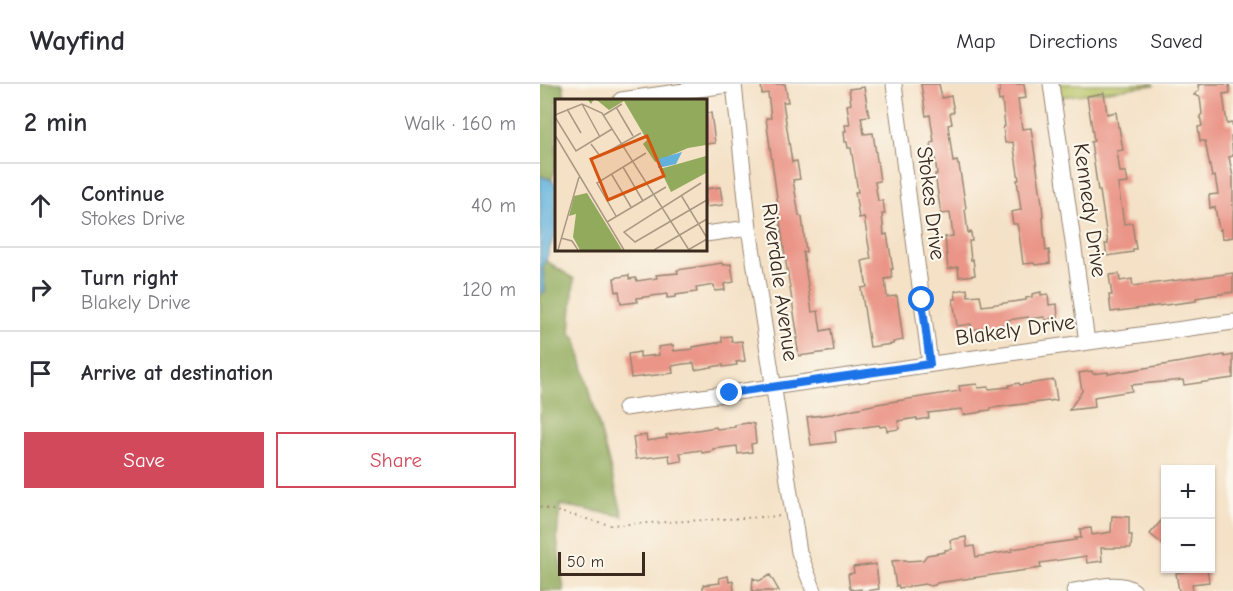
<!DOCTYPE html>
<html lang="en">
<head>
<meta charset="utf-8">
<style>
	:root { --surface:#fff; --page:#f2f2f3; --text:#2b2b33; --muted:#7c7c81; --line:#e1e1e2; --accent:#d1495b }
	body { margin:0; font-family:"Comic Neue",sans-serif; background:var(--page); color:var(--text) }
	.controls { position:absolute; right:18px; bottom:18px; display:grid; overflow:hidden; border-radius:0px; box-shadow:0 2px 4px #0004 }
	.controls button { width:54px; height:54px; display:grid; place-items:center; padding:0; border:0; border-bottom:2px solid var(--line); background:var(--surface); color:var(--text); font:30px sans-serif }
	.scale { position:absolute; left:18px; bottom:15px; width:87px; box-sizing:border-box; padding-left:6px; border:3px solid #3b2a1e; border-top:0; font-size:16px; line-height:21px; white-space:nowrap; color:#3b2a1e; -webkit-text-stroke:4px #fbf7ec; paint-order:stroke }
	.stop { position:absolute; width:18px; height:18px; margin:-14px; border:4px solid #1a73e8; border-radius:50%; background:#fff }
	.stop.end { background:#1a73e8; border-color:#fff; box-shadow:0 2px 6px #0008 }
	.list { margin:0; padding:0; list-style:none }
	h2 { display:flex; justify-content:space-between; align-items:center; height:78px; margin:0; padding:0 24px; font-size:26px }
	h2 small { font-size:20px; font-weight:400; color:var(--muted) }
	.list li { display:grid; grid-template-columns:39px 1fr auto; gap:18px; align-items:center; box-sizing:border-box; height:84px; padding:0 24px; border-top:2px solid var(--line) }
	.list b { display:block; font-size:22px; white-space:nowrap }
	.list p { margin:0; font-size:20px; white-space:nowrap; color:var(--muted) }
	.list em { font-size:20px; font-style:normal; color:var(--muted) }
	.actions { display:flex; gap:12px; padding:18px 24px }
	.actions a { flex:1; padding:14px 0; border:2px solid var(--accent); border-radius:0px; text-align:center; font-size:21px; color:var(--accent) }
	.actions .main { background:var(--accent); color:#fff }
	.icon { flex:none; width:33px; height:33px; fill:none; stroke:currentColor; stroke-width:2; stroke-linecap:round; stroke-linejoin:round }
	.map { position:relative; flex:none; width:693px; height:507px; overflow:hidden }
	header { display:flex; align-items:center; gap:36px; box-sizing:border-box; height:84px; padding:0 30px; background:var(--surface); border-bottom:2px solid var(--line) }
	header strong { font-size:28px }
	nav { display:flex; gap:33px; margin-inline-start:auto; font-size:21px }
	main { display:flex }
	aside { flex:1; background:var(--surface) }
	.map>svg:first-child { display:block }
	.green { fill:#b7c466; stroke:#797742; stroke-width:1.5 }
	.forest { fill:#91aa5b; stroke:#666a3c; stroke-width:1.5 }
	.water { fill:#61b1dc; stroke:#4e6e7d; stroke-width:1.5 }
	.building { fill:#ea9587 }
	.lines { fill:none; stroke-linecap:round; stroke-linejoin:round }
	.minor-casing { stroke:#988672; stroke-width:17 }
	.path { stroke:#988672; stroke-width:2; stroke-dasharray:1.5 4.5; stroke-linecap:butt }
	.minor { stroke:#fff; stroke-width:15 }
	.route { stroke:#1a73e8; stroke-width:8 }
	.labels { text-anchor:middle; stroke-width:4.5; stroke-linejoin:round; paint-order:stroke }
	.street-label { font-size:22px; fill:#3b2a1e; stroke:#fbf7ec }
	.inset-road { fill:none; stroke:#aa9883; stroke-width:1.5 }
	.view { fill:#d7540e; fill-opacity:0.15; stroke:#d7540e; stroke-width:3 }
	.inset-edge { fill:none; stroke:#3b2a1e; stroke-width:3 }
</style>
</head>
<body>
<header>
<strong>Wayfind</strong>
<nav><a>Map</a><a>Directions</a><a>Saved</a></nav>
</header>
<main>
<aside>
<h2>2 min<small>Walk · 160 m</small></h2>
<ul class="list">
<li><svg class="icon" aria-label="ahead" viewBox="0 0 24 24"><path d="M12 20V5M6 11l6-6 6 6"/></svg><div><b>Continue</b><p>Stokes Drive</p></div><em>40 m</em></li>
<li><svg class="icon" aria-label="right" viewBox="0 0 24 24"><path d="M7 20v-9h11M14 6l5 5-5 5"/></svg><div><b>Turn right</b><p>Blakely Drive</p></div><em>120 m</em></li>
<li><svg class="icon" aria-label="arrive" viewBox="0 0 24 24"><path d="M6 21V4h12l-3 4 3 4H6"/></svg><div><b>Arrive at destination</b></div></li>
</ul>
<div class="actions"><a class="main">Save</a><a>Share</a></div>
</aside>
<div class="map">
<svg width="693" height="507" viewBox="0 0 693 507">
	<rect width="100%" height="100%" fill="#fbf7ec"/>
	<filter id="ink" filterUnits="userSpaceOnUse"><feTurbulence type="fractalNoise" baseFrequency=".0167" numOctaves="2"/><feDisplacementMap in="SourceGraphic" scale="12" xChannelSelector="R" yChannelSelector="G"/><feConvolveMatrix kernelMatrix="1 2 1 2 8 2 1 2 1" color-interpolation-filters="sRGB"/></filter>
	<filter id="wash" filterUnits="userSpaceOnUse"><feTurbulence type="fractalNoise" baseFrequency=".008" numOctaves="4" result="noise"/><feDisplacementMap in="SourceGraphic" scale="24" xChannelSelector="R" yChannelSelector="G"/><feGaussianBlur stdDeviation="1.35" result="paint"/><feColorMatrix in="noise" values="0 0 0 0 0 0 0 0 0 0 0 0 0 0 0 0 0 1.4 0 .05"/><feComposite in="paint" operator="in"/></filter>
	<g filter="url(#wash)">
		<rect width="100%" height="100%" fill="#f4e1c6"/>
		<!-- green -->
		<path class="green" d="M519,0H613L614,1L521,13Z"/>
		<!-- forest -->
		<path class="forest" d="M0,0H23L25,16H16V78L12,96L0,92Z
			M5,176L34,195L30,248L36,255L83,432L20,421L17,454L24,507H0V210L5,207L3,184Z"/>
		<!-- water -->
		<path class="water" d="M0,92L12,96L16,101V146L3,184L5,208L0,210Z"/>
		<g id="blocks">
			<!-- building -->
			<path class="building" d="M221,0H245L248,18H243L252,78L257,77L260,95L253,96L259,131L262,133L266,168H263L272,228L278,227L281,247L291,245L294,267L259,272L256,254H258L246,179L226,34H231L228,9L222,10Z
				M381,0H399L402,14L411,12L414,28L410,29L412,40L408,41L413,78L417,77L418,81H419L426,124L425,125L428,149L431,148L432,157H429L431,176L433,175L435,191L419,193L418,183L408,185L405,153L413,152L410,129L401,130L395,90H397L395,72H393L391,59L394,58L390,31L386,32Z
				M459,0H484L486,14L478,15L482,45L491,44L502,119L504,148L506,167L509,166L510,179L495,181L494,179L483,180L479,149L477,140H473L471,128L481,126L477,96H479L473,58L465,59L463,43L465,42L462,16L459,17L458,8H460Z
				M665,0H689L690,9L683,10L687,40L692,39L693,47V53H691L693,72L689,73L693,93V153L682,155L681,145L679,146L675,123L670,124L669,111L678,110L675,92L672,93L665,57H660L658,43L662,42L660,32L662,30L660,13L654,11L659,6L658,1Z
				M324,3L329,32L321,33L324,50L333,49L340,97L335,98L338,117H343L345,130H342L344,151L347,150L353,185H351L352,194L345,195L347,213L357,212L363,256L353,258V260L330,263L321,204L327,203L322,177L331,175L324,133L319,134L315,108H318L311,64H308L307,58H305L304,47H306L305,41H310L307,21L311,20L309,5Z
				M564,9L567,30L576,28L578,43H579L583,66L577,67L580,88H586L588,99L578,100L584,140L592,139L596,165H593V168L567,172L565,160H568L560,107H558L551,58L554,57L547,12Z
				M165,29H171L175,59L165,60Z
				M180,103L183,121L165,123V105Z
				M182,179L183,181L191,180L194,198L184,200L185,206L175,207L174,201L156,204L157,208L136,211V213L127,214V210L97,214V218L81,220L79,207L76,208L74,194L89,191V195L96,194L97,197L117,194L116,191L138,189L137,186Z
				M693,189V208L656,214V217L571,228L569,211H572L569,191L579,190L580,197L592,195L593,202Z
				M427,205L428,212L440,211L442,222L486,216V214L492,213V210L501,208V211L508,210L509,221L517,220L518,234L505,236L504,233L488,235V233L467,236L468,240L432,246L431,240L417,242L413,215H416L415,207Z
				M191,252L192,258L202,257L205,277L196,278L197,281L183,283V281L155,286L154,279L143,280L132,282L133,289L91,294L88,270L100,268V273L119,271L118,263L133,261L134,267L153,265V263L182,258V253Z
				M684,271L685,273L693,271V294L644,301L643,296L591,301L592,307L554,313L555,323L529,326L542,307L539,289L552,287L553,290L568,288V290Z
				M514,296L517,316L451,324V326L442,327V328L423,331L422,325L388,329L389,334L377,336V334L358,337L359,345L347,347L346,342L340,343L339,341L295,347L296,358L271,361L267,333L292,330L337,320L420,307L419,302L437,300L438,304L448,303L449,305L469,303V301L479,299L480,301Z
				M208,339L214,340L216,359L211,360L212,368L198,370L197,362L173,365V367L162,369L161,366L140,369L142,377L130,379L129,371L96,375L93,353L106,351L107,357L127,354L126,351L170,344L176,343L177,345L195,343V341Z
				M626,431V463L610,450Z
				M572,432L589,433V451H592L591,464H561L562,477L547,479L546,472L500,479L501,484L397,499L395,501L390,502L385,500L359,504L358,501L356,502L352,477L366,476L367,477L383,476L387,471L405,468V466L412,465L410,456L426,453L427,463L434,462L436,473L472,467V465L536,456L535,454H541L540,445L551,444L552,451L571,448Z
				M336,480L339,505L325,507H321V505L312,506V505H310L308,490L314,489L313,483Z
				M662,484H667L669,498L652,500L653,507H639L636,489Z
				M230,491L239,507H212L213,494L219,497Z
				M188,492L189,498L193,497L194,507H163V501L180,499L179,494Z"/>
		</g>
	</g>
	<g filter="url(#ink)">
		<use href="#blocks" fill-opacity="0" stroke="#988672" stroke-width="1.5"/>
		<g class="lines">
			<!-- minor casing -->
			<g class="minor-casing">
				<path id="minor" d="M194,0L209,144L259,468L274,507
					M354,0L390,280
					M511,0L547,258
					M81,16L194,0
					M165,150L209,144
					M85,324L442,273L693,238
					M534,507C550,505 581,495 594,507"/>
			</g>
			<!-- path -->
			<path class="path" d="M0,423L70,441L241,432"/>
			<!-- minor -->
			<use href="#minor" class="minor"/>
		</g>
	</g>
	<g class="lines" filter="url(#ink)">
		<!-- route -->
		<path class="route" d="M190,309L390,280L382,216"/>
	</g>
	<g class="labels">
		<!-- street labels -->
		<g class="street-label">
			<text transform="translate(392 119) rotate(83)" y="8">Stokes Drive</text>
			<text transform="translate(551 126) rotate(82)" y="8">Kennedy Drive</text>
			<text transform="translate(241 198) rotate(82)" y="8">Riverdale Avenue</text>
			<text transform="translate(475 245) rotate(-8)" y="8">Blakely Drive</text>
		</g>
	</g>
	<!-- overview -->
	<g transform="translate(15 15)">
		<rect width="152" height="152" fill="#f4e1c6"/>
		<path d="M32,0H151V46L133,49L100,63L88,45L92,41L69,2L54,11L43,2L39,0L36,5ZM151,57V74L116,93L105,70ZM32,94L67,151H25L18,138L21,115L14,117L19,97Z" fill="#91aa5b"/>
		<path d="M127,53L121,65L103,69V60Z" fill="#61b1dc"/>
		<path class="inset-road" d="M27,5L45,38M61,8L78,37M12,10L26,34M0,16L27,5L47,14L134,151M49,16L67,5M0,18L21,52L57,30M0,36L69,151M36,45L45,57L86,34M68,68L88,102M57,76L76,108M146,84L69,133L80,143L152,101M126,96L152,139M61,117L42,84L91,54M52,123L111,88M6,139L17,142L23,151M3,151L24,78M99,151L152,120M133,151L152,140"/>
		<path class="view" d="M92,37L109,77L53,101L36,60Z"/>
		<rect width="152" height="152" class="inset-edge"/>
	</g>
</svg>
<div class="controls">
<button>+</button>
<button>−</button>
</div>
<div class="scale">50 m</div>
<div class="stop" style="left:382px;top:216px"></div>
<div class="stop end" style="left:190px;top:309px"></div>
</div>
</main>
</body>
</html>
